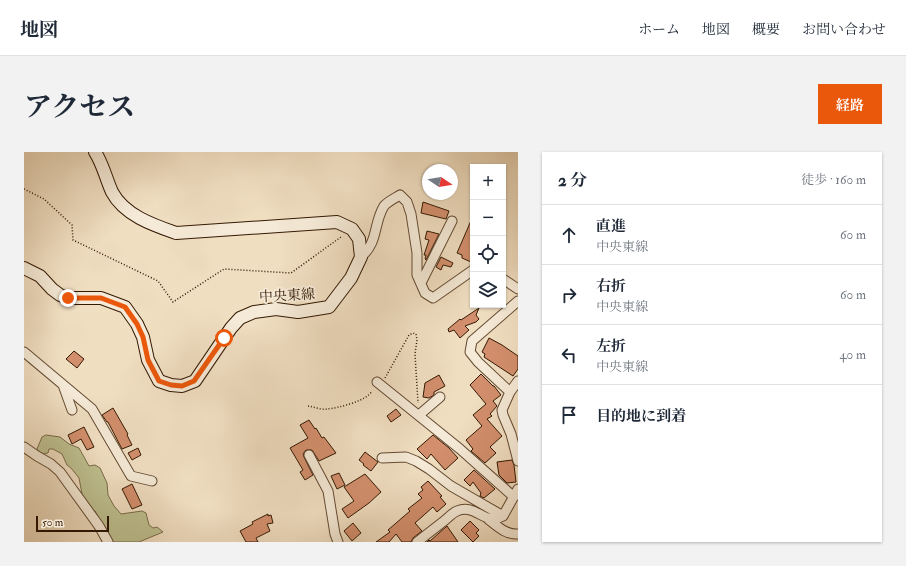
<!DOCTYPE html>
<html lang="ja">
<head>
<meta charset="utf-8">
<style>
	:root { --surface:#fff; --page:#f2f2f3; --text:#1f2937; --muted:#747a83; --line:#e0e1e3; --accent:#ea580c }
	body { margin:0; font-family:"IM FELL Double Pica","Noto Serif JP",serif; background:var(--page); color:var(--text) }
	.controls { position:absolute; right:12px; top:12px; display:grid; overflow:hidden; border-radius:0px; box-shadow:0 1px 3px #0004 }
	.controls button { width:36px; height:36px; display:grid; place-items:center; padding:0; border:0; border-bottom:1px solid var(--line); background:var(--surface); color:var(--text); font:20px sans-serif }
	.compass { position:absolute; left:398px; top:12px; width:36px; height:36px; border-radius:50%; background:var(--surface); box-shadow:0 1px 3px #0004; rotate:102deg }
	.scale { position:absolute; left:12px; bottom:10px; width:73px; box-sizing:border-box; padding-left:4px; border:2px solid #341903; border-top:0; font-size:11px; line-height:14px; white-space:nowrap; color:#341903; -webkit-text-stroke:3px #f5ead7; paint-order:stroke }
	.stop { position:absolute; width:12px; height:12px; margin:-9px; border:3px solid #ea580c; border-radius:50%; background:#fff }
	.stop.end { background:#ea580c; border-color:#fff; box-shadow:0 1px 4px #0008 }
	.list { margin:0; padding:0; list-style:none }
	h2 { display:flex; justify-content:space-between; align-items:center; height:52px; margin:0; padding:0 16px; font-size:17px }
	h2 small { font-size:13px; font-weight:400; color:var(--muted) }
	.list li { display:grid; grid-template-columns:26px 1fr auto; gap:12px; align-items:center; box-sizing:border-box; height:60px; padding:0 16px; border-top:1px solid var(--line) }
	.list b { display:block; font-size:15px; white-space:nowrap }
	.list p { margin:0; font-size:13px; white-space:nowrap; color:var(--muted) }
	.list em { font-size:13px; font-style:normal; color:var(--muted) }
	.icon { flex:none; width:22px; height:22px; fill:none; stroke:currentColor; stroke-width:2; stroke-linecap:round; stroke-linejoin:round }
	.map { position:relative; flex:none; width:494px; height:390px; overflow:hidden; border-radius:0px }
	header { display:flex; align-items:center; gap:24px; box-sizing:border-box; height:56px; padding:0 20px; background:var(--surface); border-bottom:1px solid var(--line) }
	header strong { font-size:19px }
	nav { display:flex; gap:22px; margin-inline-start:auto; font-size:14px }
	.intro { display:flex; align-items:center; justify-content:space-between; box-sizing:border-box; height:96px; padding:0 24px }
	h1 { margin:0; font-size:28px }
	.button { padding:10px 18px; border-radius:0px; background:var(--accent); color:#fff; font-size:14px; font-weight:700 }
	main { display:flex; gap:24px; padding:0 24px }
	aside { flex:1; background:var(--surface); border-radius:0px; box-shadow:0 1px 3px #0004 }
	.map>svg:first-child { display:block }
	.green { fill:#bec090; stroke:#796c4a }
	.building { fill:#d38f6d; stroke:#341903 }
	.lines { fill:none; stroke-linecap:round; stroke-linejoin:round }
	.street-casing { stroke:#634a32; stroke-width:11 }
	.secondary-casing { stroke:#341903; stroke-width:14 }
	.path { stroke:#341903; stroke-width:1.5; stroke-dasharray:1 2; stroke-linecap:butt }
	.street { stroke:#f5ead7; stroke-width:9 }
	.secondary { stroke:#f5ead7; stroke-width:12 }
	.route { stroke:#ea580c; stroke-width:5 }
	.labels { text-anchor:middle; stroke-width:3.5; stroke-linejoin:round; paint-order:stroke }
	.street-label { font-size:14px; fill:#341903; stroke:#f5ead7 }
</style>
</head>
<body>
<header>
<strong>地図</strong>
<nav><a>ホーム</a><a>地図</a><a>概要</a><a>お問い合わせ</a></nav>
</header>
<div class="intro"><h1>アクセス</h1><a class="button">経路</a></div>
<main>
<div class="map">
<svg width="494" height="390" viewBox="0 0 494 390">
	<rect width="100%" height="100%" fill="#f0dec1"/>
	<filter id="stains"><feTurbulence type="fractalNoise" baseFrequency=".005" numOctaves="4"/><feColorMatrix values="0 0 0 0 .2 0 0 0 0 .09 0 0 0 0 .02 0 0 0 .5 -.17"/></filter>
	<radialGradient id="worn" r=".72"><stop offset=".6" stop-color="#630" stop-opacity="0"/><stop offset="1" stop-color="#630" stop-opacity=".3"/></radialGradient>
	<!-- green -->
	<path class="green" d="M22,283L36,285L45,292L55,296L65,314L71,313L76,316L83,331L84,343L90,354L97,362L118,359L122,361L125,373L129,376L133,375L139,380L115,390H88L71,359L66,357L59,347L55,326L47,316L43,313L38,302L29,297H25L24,301C19,302 16,302 13,297L18,285Z"/>
	<!-- building -->
	<path class="building" d="M399,50L425,59L422,67L397,61Z
		M449,64V106L447,110L438,106V103L433,101Z
		M403,79L415,82L402,108L401,107L402,103H400L405,88L401,87Z
		M417,105L429,111L427,115L419,113L417,118L412,115Z
		M455,156L452,163L455,167L452,170L441,174L445,178L436,186L430,178L425,180L424,177L436,167L437,168Z
		M465,186L478,193L494,204V217L489,224L460,205L461,202L458,200Z
		M50,199L60,207L53,216L42,207Z
		M457,222L469,234H470L477,243L469,249L473,254L466,262L468,264L463,267L478,284L466,295L472,301L461,311L447,299L449,297L442,288L458,274L449,263L462,252L446,233Z
		M415,223L421,234L410,240V243L405,246L399,245L401,231Z
		M89,256L104,282L103,283L108,293L98,297L84,270H83L78,263Z
		M372,257L377,263L367,270L363,264Z
		M285,268L291,277L292,276L298,286L300,285L312,301L295,309L288,298H282L279,302L280,305L289,323L281,328L276,320L279,318L266,296L284,286L276,273Z
		M60,275L70,295L63,298L57,287L48,292L44,283Z
		M409,283L425,296L434,306L421,318L407,302L403,307L393,297Z
		M114,296L117,303L108,308L104,301Z
		M341,300L354,310L347,319L339,313L340,312L335,308Z
		M488,308L490,313L492,330L483,331L475,323L473,310Z
		M450,318L471,337L460,346L456,344L457,341L449,330L446,334L440,328Z
		M315,321L321,333L313,337L307,324Z
		M341,322L357,340L345,351L324,366L318,357L330,349L320,335Z
		M404,329L418,344L416,345L422,352L413,360L409,355L391,371L398,379L389,386L387,390H378L372,382L365,390H352L366,380L364,378L386,359L384,357L398,346L394,342L399,338L397,335Z
		M108,332L118,353L108,357L98,337Z
		M244,362V364L247,363L249,371L243,372L246,379L232,386L234,390H222L216,379L229,372L228,370Z
		M446,369L455,378L452,381L455,384L449,390L437,378Z
		M329,371L337,381L328,389L320,379Z
		M423,374L434,390H403L405,388L406,389Z"/>
	<g class="lines">
		<!-- street casing -->
		<g class="street-casing">
			<path id="street" d="M337,105C355,89 349,72 360,54C363,50 371,46 376,43L383,50L387,62L393,101V123L401,141L409,146L449,118
				M479,127L494,137
				M397,131L428,69
				M494,149L448,189L446,200L454,210L486,240L478,258L479,263L487,282L494,309
				M0,200L68,257L107,324L128,329
				M353,230L436,297L490,345
				M39,233L48,258
				M486,240L494,229
				M395,263L416,245
				M0,295L13,304L27,312L36,320L75,374L84,390
				M285,303L304,339L311,382L314,390
				M358,306L382,305L392,309L405,317L427,334L479,364
				M464,367C473,374 482,383 494,382
				M393,390C402,383 411,376 420,369C424,366 428,361 433,359C453,351 460,375 479,364L494,337"/>
		</g>
		<!-- secondary casing -->
		<g class="secondary-casing">
			<path id="secondary" d="M0,116L16,124L28,137L36,143L44,146H77L101,155L113,172L119,185L124,208L135,229L147,233L158,234L171,229L207,176L216,166L230,160L252,157L274,160L305,155L327,126L337,105L335,87L328,77L313,70L152,81C129,73 100,63 88,40C82,27 79,12 71,0"/>
		</g>
		<!-- path -->
		<path class="path" d="M0,37L20,47L48,73L49,88L134,129L149,150L200,117L267,121L317,85
			M361,226L385,183L389,181L392,182L393,188L391,202L394,251
			M284,254C290,255 297,258 303,257C314,256 343,249 348,239"/>
		<!-- street -->
		<use href="#street" class="street"/>
		<!-- secondary -->
		<use href="#secondary" class="secondary"/>
	</g>
	<g class="lines">
		<!-- route -->
		<path class="route" d="M44,146H77L101,155L113,172L119,185L124,208L135,229L147,233L158,234L170,229L200,186"/>
	</g>
	<g class="labels">
		<!-- street labels -->
		<g class="street-label">
			<text transform="translate(263 143) rotate(-3)" y="5">中央東線</text>
		</g>
	</g>
	<rect width="100%" height="100%" filter="url(#stains)"/>
	<rect width="100%" height="100%" fill="url(#worn)"/>
</svg>
<div class="controls">
<button>+</button>
<button>−</button>
<button><svg class="icon" aria-label="locate" viewBox="0 0 24 24"><circle cx="12" cy="12" r="6"/><path d="M12 2v4M12 18v4M2 12h4M18 12h4"/></svg></button>
<button><svg class="icon" aria-label="layers" viewBox="0 0 24 24"><path d="M12 4l9 5-9 5-9-5zM3 14l9 5 9-5"/></svg></button>
</div>
<svg class="compass" viewBox="-18 -18 36 36"><path d="M0-13l5 13h-10z" fill="#e53935"/><path d="M0 13l5-13h-10z" fill="#747a83"/></svg>
<div class="scale">50 m</div>
<div class="stop" style="left:200px;top:186px"></div>
<div class="stop end" style="left:44px;top:146px"></div>
</div>
<aside>
<h2>2 分<small>徒歩 · 160 m</small></h2>
<ul class="list">
<li><svg class="icon" aria-label="ahead" viewBox="0 0 24 24"><path d="M12 20V5M6 11l6-6 6 6"/></svg><div><b>直進</b><p>中央東線</p></div><em>60 m</em></li>
<li><svg class="icon" aria-label="right" viewBox="0 0 24 24"><path d="M7 20v-9h11M14 6l5 5-5 5"/></svg><div><b>右折</b><p>中央東線</p></div><em>60 m</em></li>
<li><svg class="icon" aria-label="left" viewBox="0 0 24 24"><path d="M17 20v-9H6M10 6l-5 5 5 5"/></svg><div><b>左折</b><p>中央東線</p></div><em>40 m</em></li>
<li><svg class="icon" aria-label="arrive" viewBox="0 0 24 24"><path d="M6 21V4h12l-3 4 3 4H6"/></svg><div><b>目的地に到着</b></div></li>
</ul>
</aside>
</main>
</body>
</html>
